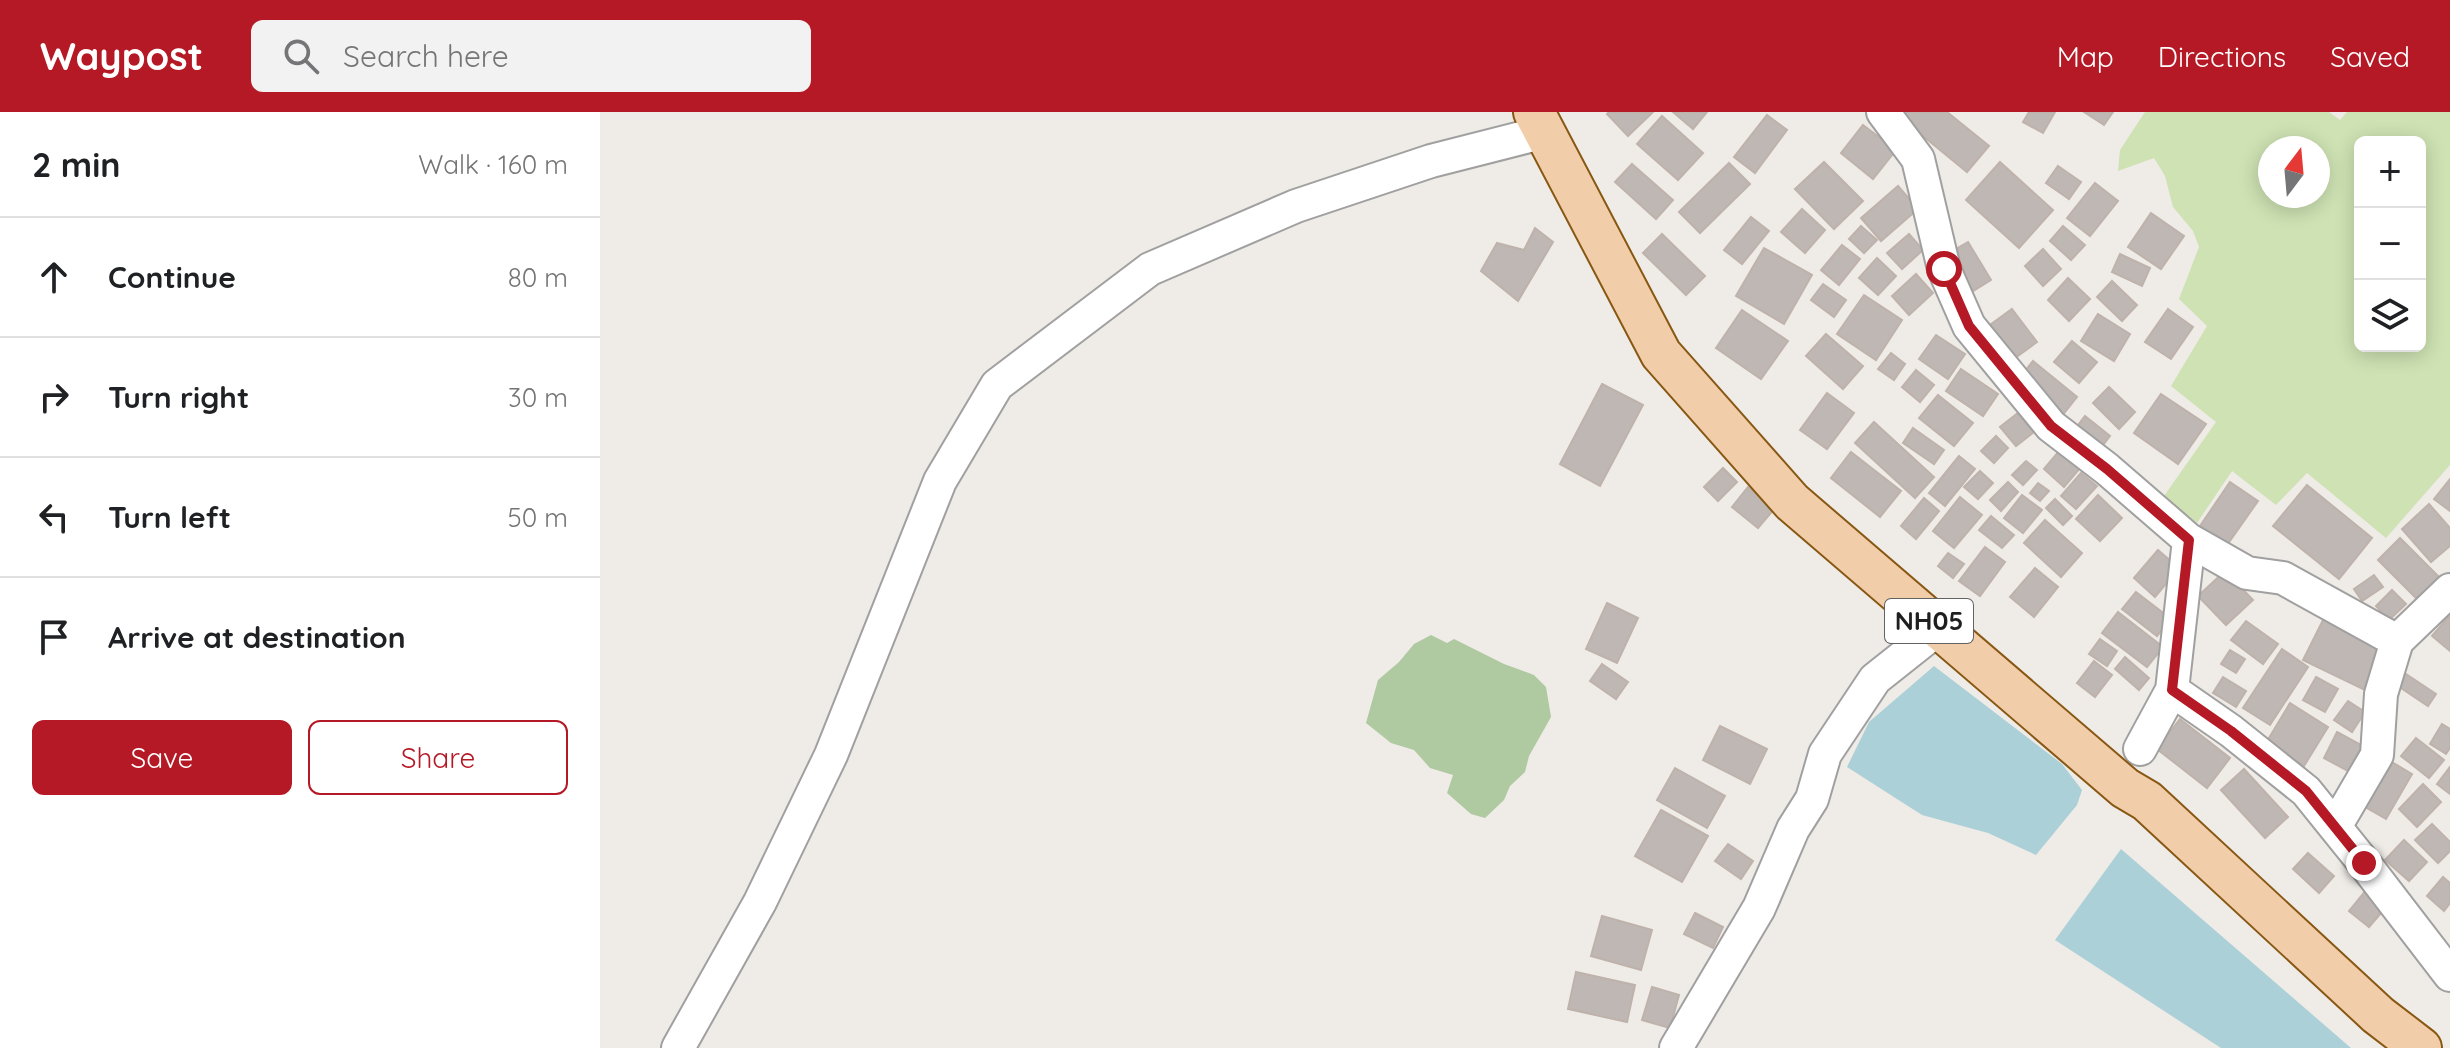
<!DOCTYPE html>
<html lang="en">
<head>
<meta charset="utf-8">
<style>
	:root { --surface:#fff; --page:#f2f2f2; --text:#202124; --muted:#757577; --line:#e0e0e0; --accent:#b51925 }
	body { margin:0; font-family:Quicksand,sans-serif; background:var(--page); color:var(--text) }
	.controls { position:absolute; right:24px; top:24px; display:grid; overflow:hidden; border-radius:12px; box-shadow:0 4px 20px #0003 }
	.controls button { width:72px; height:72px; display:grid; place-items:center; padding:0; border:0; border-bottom:2px solid var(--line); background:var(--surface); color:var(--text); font:40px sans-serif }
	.compass { position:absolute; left:1658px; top:24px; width:72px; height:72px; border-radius:50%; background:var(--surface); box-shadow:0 4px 20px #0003; rotate:16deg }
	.stop { position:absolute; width:24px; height:24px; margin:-18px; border:6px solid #b51925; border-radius:50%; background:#fff }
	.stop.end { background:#b51925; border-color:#fff; box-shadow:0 2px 8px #0008 }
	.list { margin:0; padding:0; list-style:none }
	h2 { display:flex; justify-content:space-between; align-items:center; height:104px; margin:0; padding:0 32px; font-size:34px }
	h2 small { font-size:26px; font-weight:400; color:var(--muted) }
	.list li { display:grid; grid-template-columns:52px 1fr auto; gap:24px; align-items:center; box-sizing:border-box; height:120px; padding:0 32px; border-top:2px solid var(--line) }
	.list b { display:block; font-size:30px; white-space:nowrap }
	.list em { font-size:26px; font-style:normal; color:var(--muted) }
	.actions { display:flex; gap:16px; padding:24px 32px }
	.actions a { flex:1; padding:18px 0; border:2px solid var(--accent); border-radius:12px; text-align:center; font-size:28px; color:var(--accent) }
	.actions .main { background:var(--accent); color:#fff }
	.icon { flex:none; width:44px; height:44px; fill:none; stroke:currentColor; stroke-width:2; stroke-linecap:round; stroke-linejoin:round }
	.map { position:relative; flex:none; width:1850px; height:936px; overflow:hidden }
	header { display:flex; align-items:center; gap:48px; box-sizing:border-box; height:112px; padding:0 40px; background:var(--accent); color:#fff }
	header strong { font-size:38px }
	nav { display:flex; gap:44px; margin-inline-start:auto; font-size:28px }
	.search { width:560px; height:72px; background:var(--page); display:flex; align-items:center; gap:20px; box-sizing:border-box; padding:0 28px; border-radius:12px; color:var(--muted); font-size:30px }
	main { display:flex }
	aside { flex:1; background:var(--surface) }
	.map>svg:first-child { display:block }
	.grass { fill:#cee2b3; fill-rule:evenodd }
	.forest { fill:#afc9a0 }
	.water { fill:#acd0d7 }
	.building { fill:#bfb7b4; stroke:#beb2ab; stroke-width:2 }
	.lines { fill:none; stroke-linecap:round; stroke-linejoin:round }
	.minor-casing { stroke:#a0a0a0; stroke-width:36 }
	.major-casing { stroke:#885813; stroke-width:44 }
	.minor { stroke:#fff; stroke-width:32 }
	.major { stroke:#f1cdaa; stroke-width:40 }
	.route { stroke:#b51925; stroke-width:10 }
	.labels { text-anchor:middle; stroke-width:6; stroke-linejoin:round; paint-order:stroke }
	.shield { fill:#fff; stroke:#626262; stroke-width:2 }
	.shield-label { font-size:26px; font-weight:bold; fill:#1f1f1f }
</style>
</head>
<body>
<header>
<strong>Waypost</strong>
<div class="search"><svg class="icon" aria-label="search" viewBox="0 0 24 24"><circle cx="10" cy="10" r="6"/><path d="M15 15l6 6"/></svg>Search here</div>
<nav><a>Map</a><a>Directions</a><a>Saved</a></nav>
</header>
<main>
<aside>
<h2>2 min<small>Walk · 160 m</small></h2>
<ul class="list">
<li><svg class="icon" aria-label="ahead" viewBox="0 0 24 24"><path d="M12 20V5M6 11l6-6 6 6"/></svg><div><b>Continue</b></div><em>80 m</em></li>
<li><svg class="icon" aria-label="right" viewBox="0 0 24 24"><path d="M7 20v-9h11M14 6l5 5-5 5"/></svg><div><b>Turn right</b></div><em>30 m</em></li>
<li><svg class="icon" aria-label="left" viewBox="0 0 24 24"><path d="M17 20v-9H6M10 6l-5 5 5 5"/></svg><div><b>Turn left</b></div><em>50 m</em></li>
<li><svg class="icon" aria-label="arrive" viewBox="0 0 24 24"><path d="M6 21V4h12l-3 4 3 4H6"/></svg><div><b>Arrive at destination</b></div></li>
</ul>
<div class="actions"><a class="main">Save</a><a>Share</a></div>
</aside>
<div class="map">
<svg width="1850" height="936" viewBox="0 0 1850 936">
	<rect width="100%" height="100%" fill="#efebe7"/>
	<!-- grass -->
	<path class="grass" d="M1545,0H1729L1740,8L1747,0H1850V353L1786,426L1707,361L1676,393L1632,359L1597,411L1564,384L1616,310L1571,274L1607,214L1579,187L1599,135L1593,119L1573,95L1565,64L1554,46L1518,59L1520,38ZM1760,30H1820V234H1760ZM1670,36H1718V84H1670Z"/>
	<!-- forest -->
	<path class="forest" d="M831,523L847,531L854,527L904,552L934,563L946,575L951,605L929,644L925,660L910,674L904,688L885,706L871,702L847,681L853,663L830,656L814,638L791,631L766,611L778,568L799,550L814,532Z"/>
	<!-- water -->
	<path class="water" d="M1334,554L1462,652L1482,678L1477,693L1436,743L1388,721L1322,703L1247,655L1269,610Z
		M1521,737L1751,936H1621L1455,828Z"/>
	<!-- building -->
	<path class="building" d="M1009,0H1053L1028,24L1007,2Z
		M1073,0H1107L1093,17Z
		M1307,0H1347L1389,34L1367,60L1301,6Z
		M1429,0H1455L1443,21L1423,10Z
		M1484,0H1513L1504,13Z
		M1167,3L1187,18L1155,61L1134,45Z
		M1062,4L1103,41L1078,68L1037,32Z
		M1263,13L1296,38L1273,67L1241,41Z
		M1224,50L1263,89L1234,117L1195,77Z
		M1400,50L1453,98L1419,136L1366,88Z
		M1129,51L1150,72L1100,121L1079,100Z
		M1032,52L1073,88L1056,107L1015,70Z
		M1458,54L1481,70L1469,87L1446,71Z
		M1495,71L1518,89L1490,124L1467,106Z
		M1298,74L1318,97L1281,129L1261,106Z
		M1202,97L1225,118L1205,141L1181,120Z
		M1551,101L1584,124L1561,157L1528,135Z
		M1151,105L1169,119L1142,152L1124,138Z
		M1261,114L1277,128L1264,141L1249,127Z
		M1463,114L1485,133L1471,148L1450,129Z
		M935,116L953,130L918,189L881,159L897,131L924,138Z
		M1062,122L1105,164L1086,183L1043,141Z
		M1309,122L1323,138L1302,157L1287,141Z
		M1368,130L1391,168L1365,184L1342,145Z
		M1242,133L1260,147L1239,173L1221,158Z
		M1164,136L1212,163L1184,212L1136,184Z
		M1443,137L1461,157L1443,174L1425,154Z
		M1520,142L1550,156L1542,174L1512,160Z
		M1277,146L1296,164L1278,183L1259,166Z
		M1316,162L1333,181L1309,203L1292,184Z
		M1468,166L1490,187L1469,209L1448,188Z
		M1512,169L1537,193L1522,209L1497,185Z
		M1223,172L1246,188L1234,205L1211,188Z
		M1264,183L1302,208L1276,248L1237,222Z
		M1412,197L1437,230L1408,251L1383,218Z
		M1568,197L1593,215L1571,247L1545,230Z
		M1142,198L1188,229L1161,267L1116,236Z
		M1498,202L1530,222L1514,249L1481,229Z
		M1226,222L1263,254L1243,277L1206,244Z
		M1336,223L1365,242L1348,267L1319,247Z
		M1472,229L1497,250L1479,271L1454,250Z
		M1291,241L1305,252L1294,268L1278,257Z
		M1433,249L1477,285L1461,305L1417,269Z
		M1361,257L1398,282L1383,304L1346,279Z
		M1316,258L1334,273L1320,290L1302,275Z
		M1002,272L1043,293L1000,374L960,352Z
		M1509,275L1535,300L1519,317L1493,291Z
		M1227,281L1254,301L1227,337L1200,318Z
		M1561,282L1606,312L1578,352L1534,321Z
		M1338,283L1373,311L1354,334L1319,306Z
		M1418,301L1434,320L1416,334L1400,315Z
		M1485,304L1510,324L1497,341L1472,321Z
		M1274,310L1334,365L1315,386L1255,331Z
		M1313,316L1344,338L1334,352L1303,331Z
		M1396,324L1408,336L1394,351L1381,339Z
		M1460,338L1480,356L1464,375L1444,357Z
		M1251,340L1301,379L1280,405L1231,366Z
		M1359,344L1375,357L1345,394L1329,381Z
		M1426,349L1437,358L1423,373L1412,363Z
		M1123,356L1137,370L1118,389L1104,375Z
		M1380,359L1393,371L1378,387L1364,375Z
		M1481,361L1497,374L1476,397L1461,384Z
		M1850,367V399L1834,387Z
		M1408,370L1418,380L1401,399L1390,388Z
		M1630,370L1658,389L1627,433L1600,414Z
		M1438,371L1449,379L1440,389L1430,381Z
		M1707,373L1772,426L1739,467L1673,414Z
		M1148,375L1174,397L1158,416L1132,395Z
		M1422,383L1442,398L1423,421L1404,406Z
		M1498,383L1522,406L1500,429L1476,407Z
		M1360,385L1382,403L1354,436L1333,419Z
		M1324,386L1339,399L1316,427L1301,414Z
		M1455,387L1472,404L1463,413L1446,396Z
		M1829,392L1850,416V434L1831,450L1802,417Z
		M1391,404L1414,423L1402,436L1379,418Z
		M1445,408L1482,441L1461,465L1424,431Z
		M1800,426L1840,466L1818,488L1778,448Z
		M1385,435L1405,450L1380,484L1359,469Z
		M1558,438L1579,456L1555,485L1534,466Z
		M1348,441L1364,452L1353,466L1338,454Z
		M1435,456L1458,475L1434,505L1410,485Z
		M1625,459L1653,488L1626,513L1598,484Z
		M1774,463L1783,475L1762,489L1754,477Z
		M1792,478L1806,492L1789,508L1776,494Z
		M1536,480L1571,507L1557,524L1522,497Z
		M1007,491L1038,506L1017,551L986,537Z
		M1518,500L1563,535L1547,555L1502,521Z
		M1849,504L1850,505V539L1832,524Z
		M1724,506L1789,538L1769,580L1703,548Z
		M1646,509L1678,532L1663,552L1631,528Z
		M1500,527L1517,539L1507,554L1489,542Z
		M1682,537L1708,555L1670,613L1643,596Z
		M1630,538L1645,547L1636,561L1621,552Z
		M1525,545L1549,566L1539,578L1515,557Z
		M1494,549L1512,563L1495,585L1477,571Z
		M1002,552L1028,570L1016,587L990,569Z
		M1803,560L1836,582L1828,594L1795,572Z
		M1623,565L1646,579L1636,595L1613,581Z
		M1716,565L1738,577L1725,600L1703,588Z
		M1748,589L1765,600L1752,620L1734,608Z
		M1690,591L1728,615L1704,654L1666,631Z
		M1580,607L1630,646L1607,676L1557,637Z
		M1842,612L1850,617V636L1846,642L1830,632Z
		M1120,614L1167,637L1150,672L1103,648Z
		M1737,620L1770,638L1757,664L1724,646Z
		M1816,626L1844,648L1829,666L1801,644Z
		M1785,646L1812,662L1786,707L1758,691Z
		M1850,655V682L1837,672Z
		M1075,656L1125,684L1107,716L1057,688Z
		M1644,657L1688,705L1665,726L1621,678Z
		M1823,672L1841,690L1817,715L1799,697Z
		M1061,698L1108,724L1082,770L1035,744Z
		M1832,712L1850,730V739L1838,751L1815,728Z
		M1804,728L1827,750L1809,769L1785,748Z
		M1128,732L1153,749L1141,767L1115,749Z
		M1708,741L1734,764L1719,781L1693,757Z
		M1843,765L1850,771V791L1844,799L1827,784Z
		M1767,777L1787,794L1769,815L1749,799Z
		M1095,801L1123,815L1113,836L1084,822Z
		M1002,804L1052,818L1041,858L991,844Z
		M976,860L1035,873L1027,910L968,897Z
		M1052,875L1079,883L1070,916L1042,908Z"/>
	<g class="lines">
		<!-- minor casing -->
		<g class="minor-casing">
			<path id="minor" d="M1283,0L1318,47L1344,157L1369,214L1451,314L1507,357L1589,428L1572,578
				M1589,428L1647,461L1683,466L1797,529
				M1540,637L1572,578L1631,619L1706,679L1764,751L1850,863
				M1735,715L1777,643L1781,582L1797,529L1850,478
				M78,936L160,790L231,643L340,369L397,273L550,157L696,94L831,49L945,20
				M1076,936L1159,796L1193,717L1212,687L1225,642L1275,567L1338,517"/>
		</g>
		<!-- major casing -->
		<g class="major-casing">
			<path id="major" d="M934,0L1061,242L1192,390L1525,676L1547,689L1778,903L1821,936"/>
		</g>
		<!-- minor -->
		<use href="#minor" class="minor"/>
		<!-- major -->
		<use href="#major" class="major"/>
	</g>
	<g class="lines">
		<!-- route -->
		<path class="route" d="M1344,157L1369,214L1451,314L1507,357L1589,428L1572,578L1631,619L1706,679L1764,751"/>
	</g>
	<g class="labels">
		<!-- shield labels -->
		<rect class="shield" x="1285" y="487" width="88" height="44" rx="6"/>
		<g class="shield-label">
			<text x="1329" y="518">NH05</text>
		</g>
	</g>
</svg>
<div class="controls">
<button>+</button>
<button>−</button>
<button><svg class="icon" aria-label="layers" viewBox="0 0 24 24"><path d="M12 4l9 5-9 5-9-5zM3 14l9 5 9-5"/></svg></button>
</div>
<svg class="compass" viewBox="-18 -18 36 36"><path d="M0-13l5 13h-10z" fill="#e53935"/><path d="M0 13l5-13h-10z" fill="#757577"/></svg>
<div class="stop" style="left:1344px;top:157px"></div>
<div class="stop end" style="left:1764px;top:751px"></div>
</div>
</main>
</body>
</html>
